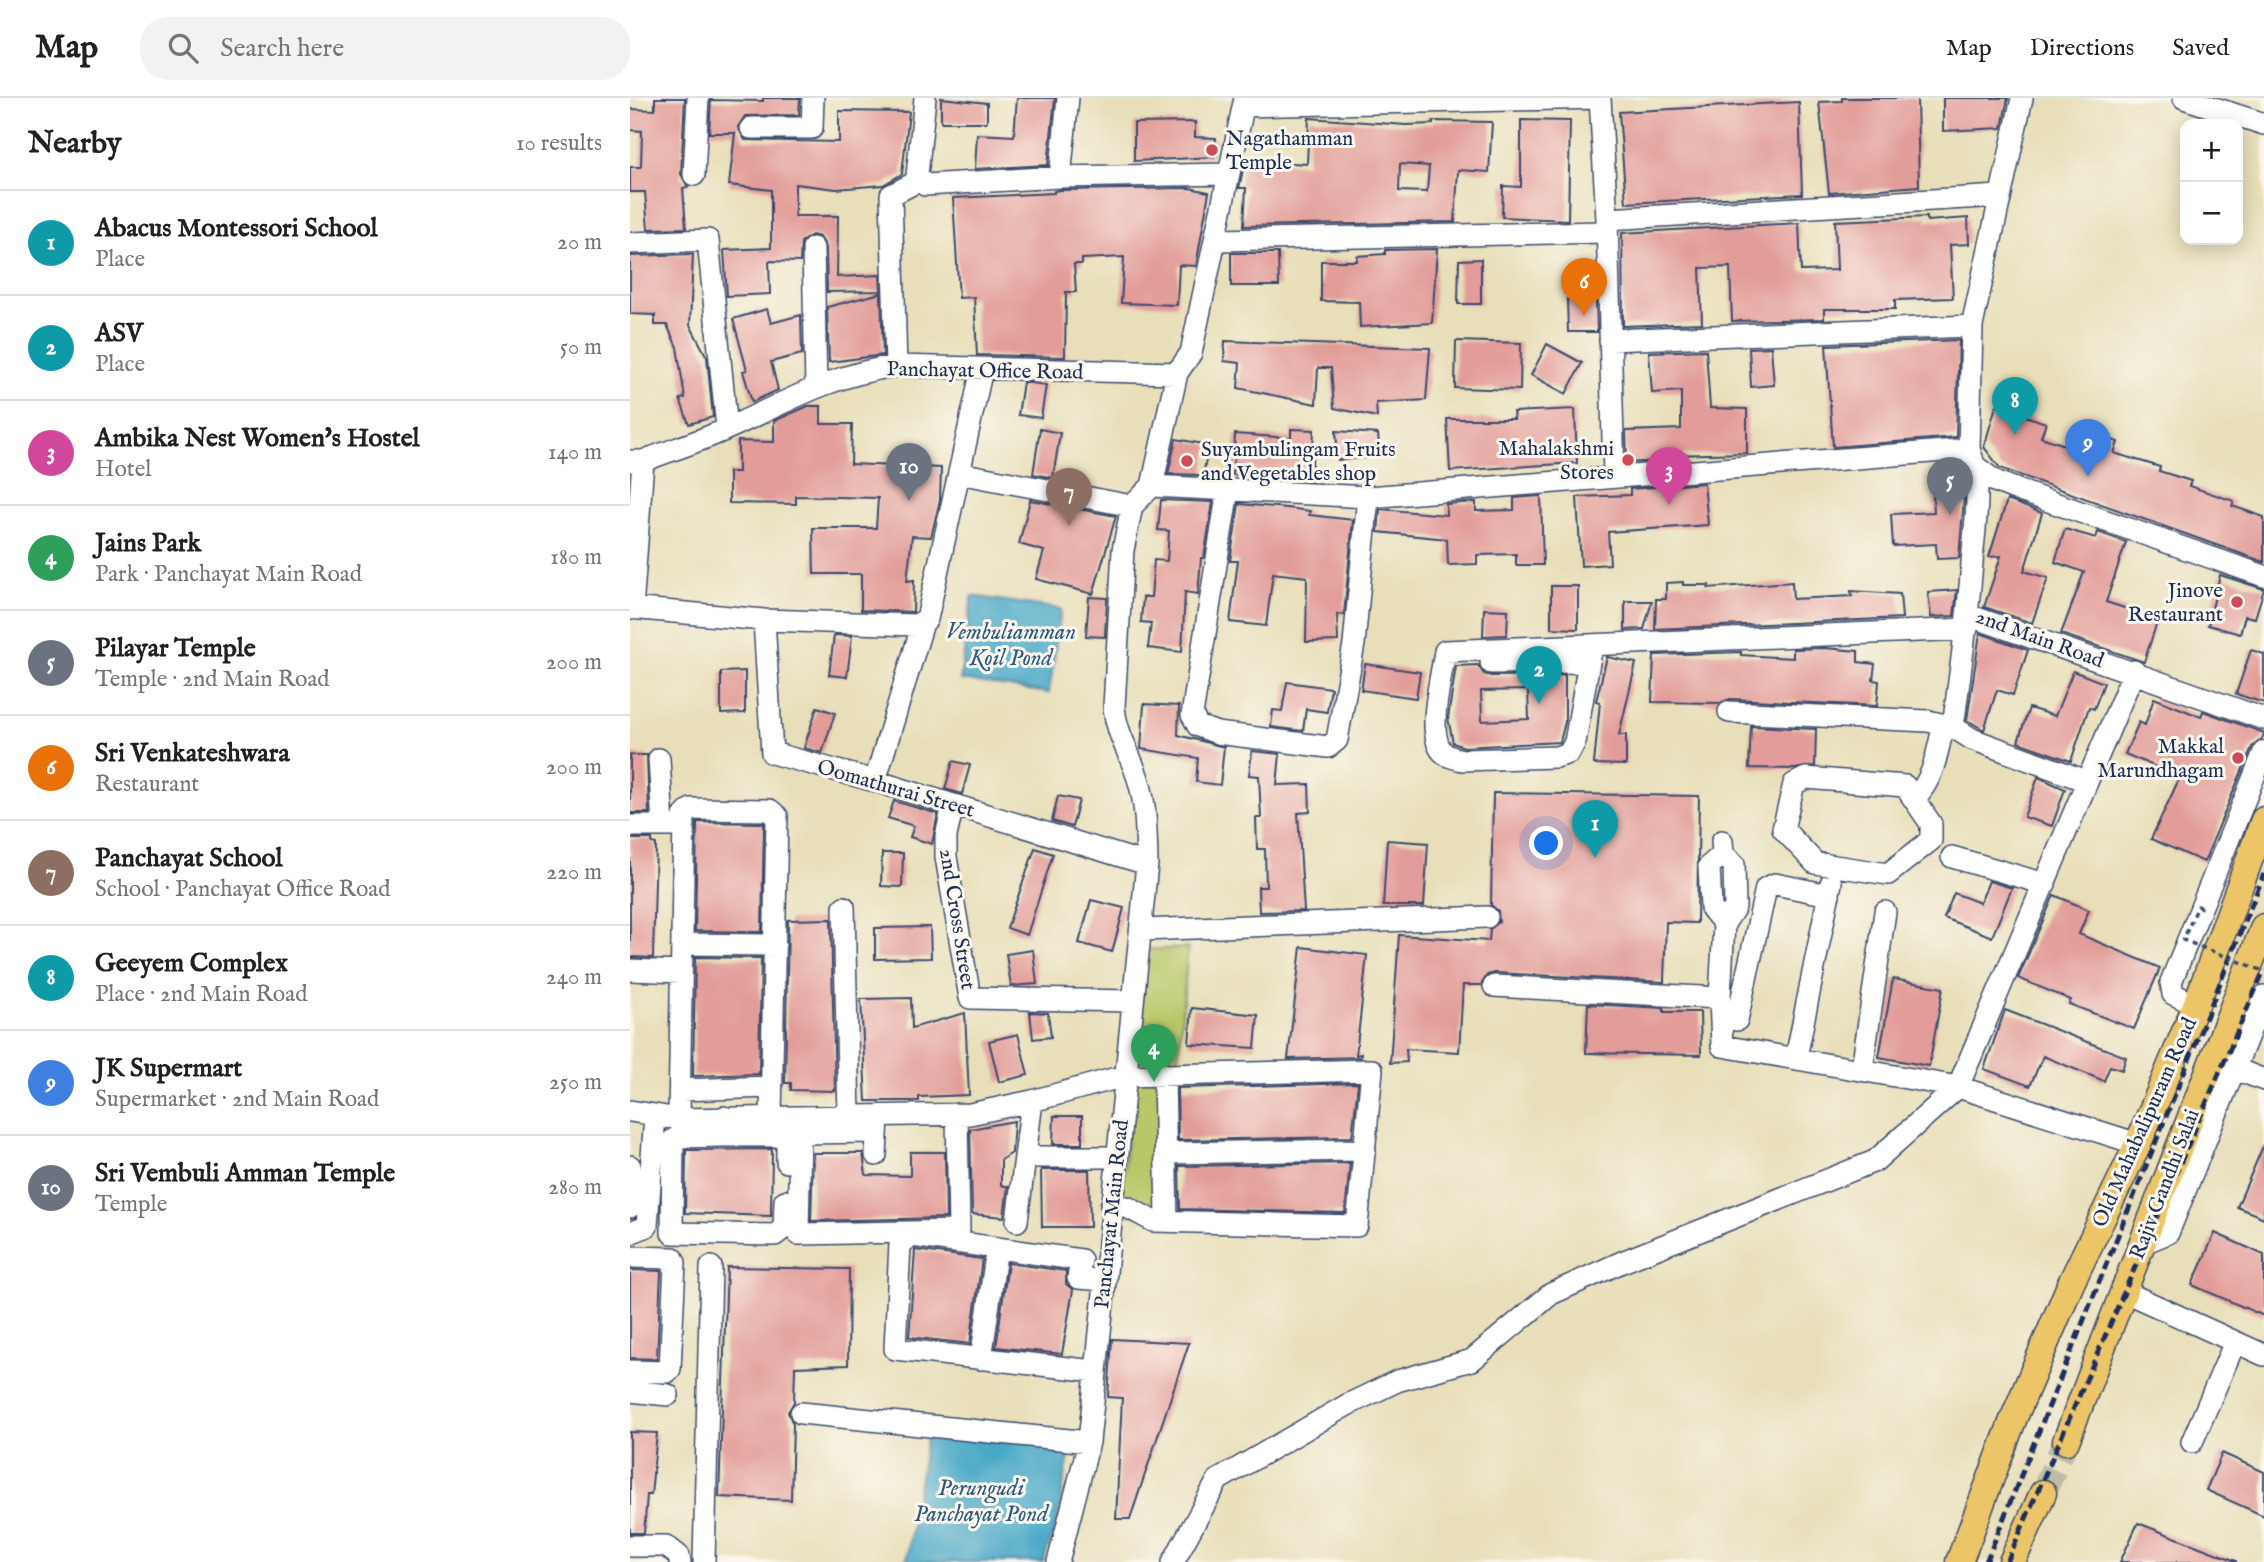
<!DOCTYPE html>
<html lang="en">
<head>
<meta charset="utf-8">
<style>
	:root { --surface:#fff; --page:#f2f2f2; --text:#202124; --muted:#757577; --line:#e0e0e0; --accent:#ea580c }
	body { margin:0; font-family:"IM FELL English",serif; background:var(--page); color:var(--text) }
	.controls { position:absolute; right:21px; top:21px; display:grid; overflow:hidden; border-radius:14px; box-shadow:0 4px 18px #0003 }
	.controls button { width:63px; height:63px; display:grid; place-items:center; padding:0; border:0; border-bottom:2px solid var(--line); background:var(--surface); color:var(--text); font:35px sans-serif }
	.you { position:absolute; left:917px; top:746px; width:24px; height:24px; margin:-18px; border:5px solid #fff; border-radius:50%; background:#1a73e8; box-shadow:0 0 0 10px #1a73e833 }
	.badge { display:grid; place-items:center; width:46px; height:46px; border-radius:50%; background:var(--accent); color:#fff; font-size:23px; font-weight:700 }
	.pin { position:absolute; translate:-50% -58px; filter:drop-shadow(0 2px 4px #0008) }
	.pin::after { content:''; position:absolute; top:37px; width:24px; height:21px; background:inherit; clip-path:polygon(0 0,100% 0,50% 100%) }
	.list { margin:0; padding:0; list-style:none }
	h2 { display:flex; justify-content:space-between; align-items:center; height:91px; margin:0; padding:0 28px; font-size:30px }
	h2 small { font-size:23px; font-weight:400; color:var(--muted) }
	.list li { display:grid; grid-template-columns:46px 1fr auto; gap:21px; align-items:center; box-sizing:border-box; height:105px; padding:0 28px; border-top:2px solid var(--line) }
	.list b { display:block; font-size:26px; white-space:nowrap }
	.list p { margin:0; font-size:23px; white-space:nowrap; color:var(--muted) }
	.list em { font-size:23px; font-style:normal; color:var(--muted) }
	.icon { flex:none; width:38px; height:38px; fill:none; stroke:currentColor; stroke-width:2; stroke-linecap:round; stroke-linejoin:round }
	.map { position:relative; flex:none; width:1634px; height:1464px; overflow:hidden }
	header { display:flex; align-items:center; gap:42px; box-sizing:border-box; height:98px; padding:0 35px; background:var(--surface); border-bottom:2px solid var(--line) }
	header strong { font-size:33px }
	nav { display:flex; gap:38px; margin-inline-start:auto; font-size:24px }
	.search { width:490px; height:63px; background:var(--page); display:flex; align-items:center; gap:18px; box-sizing:border-box; padding:0 24px; border-radius:28px; color:var(--muted); font-size:26px }
	main { display:flex }
	aside { flex:1; background:var(--surface) }
	.map>svg:first-child { display:block }
	.green { fill:#b9c769; stroke:#6a7b64; stroke-width:2 }
	.water { fill:#48a8c7; stroke:#326c92; stroke-width:2 }
	.building { fill:#e29c99; fill-rule:evenodd }
	.lines { fill:none; stroke-linecap:round; stroke-linejoin:round }
	.major-tunnel { stroke:#bfbba7; stroke-width:26; stroke-dasharray:26 13; stroke-linecap:butt }
	.minor-casing { stroke:#3a496c; stroke-width:24 }
	.major-casing { stroke:#3a496c; stroke-width:29 }
	.minor { stroke:#fff; stroke-width:21 }
	.major { stroke:#edc569; stroke-width:26 }
	.rail { stroke:#1b2f5e; stroke-width:5; stroke-dasharray:10 5; stroke-linecap:butt }
	.path-bridge { stroke:#3a496c; stroke-width:3.5; stroke-dasharray:5 5; stroke-linecap:butt }
	.poi-dot { fill:#d1495b; stroke:#fbf7ec; stroke-width:2.5 }
	.labels { text-anchor:middle; stroke-width:6; stroke-linejoin:round; paint-order:stroke }
	.poi-label { font-size:21px; fill:#1b2f5e; stroke:#fbf7ec; text-anchor:end }
	.street-label { font-size:21px; fill:#1b2f5e; stroke:#fbf7ec }
	.water-label { font-size:23px; font-style:italic; fill:#2b5983; stroke:#fbf7ec }
</style>
</head>
<body>
<header>
<strong>Map</strong>
<div class="search"><svg class="icon" aria-label="search" viewBox="0 0 24 24"><circle cx="10" cy="10" r="6"/><path d="M15 15l6 6"/></svg>Search here</div>
<nav><a>Map</a><a>Directions</a><a>Saved</a></nav>
</header>
<main>
<aside>
<h2>Nearby<small>10 results</small></h2>
<ul class="list">
<li><span class="badge" style="background:#0f9aa8">1</span><div><b>Abacus Montessori School</b><p>Place</p></div><em>20 m</em></li>
<li><span class="badge" style="background:#0f9aa8">2</span><div><b>ASV</b><p>Place</p></div><em>50 m</em></li>
<li><span class="badge" style="background:#d1479c">3</span><div><b>Ambika Nest Women's Hostel</b><p>Hotel</p></div><em>140 m</em></li>
<li><span class="badge" style="background:#2e9e5b">4</span><div><b>Jains Park</b><p>Park · Panchayat Main Road</p></div><em>180 m</em></li>
<li><span class="badge" style="background:#6b7280">5</span><div><b>Pilayar Temple</b><p>Temple · 2nd Main Road</p></div><em>200 m</em></li>
<li><span class="badge" style="background:#e8710a">6</span><div><b>Sri Venkateshwara</b><p>Restaurant</p></div><em>200 m</em></li>
<li><span class="badge" style="background:#8d6e63">7</span><div><b>Panchayat School</b><p>School · Panchayat Office Road</p></div><em>220 m</em></li>
<li><span class="badge" style="background:#0f9aa8">8</span><div><b>Geeyem Complex</b><p>Place · 2nd Main Road</p></div><em>240 m</em></li>
<li><span class="badge" style="background:#3f7fe0">9</span><div><b>JK Supermart</b><p>Supermarket · 2nd Main Road</p></div><em>250 m</em></li>
<li><span class="badge" style="background:#6b7280">10</span><div><b>Sri Vembuli Amman Temple</b><p>Temple</p></div><em>280 m</em></li>
</ul>
</aside>
<div class="map">
<svg width="1634" height="1464" viewBox="0 0 1634 1464">
	<rect width="100%" height="100%" fill="#fbf7ec"/>
	<filter id="ink" filterUnits="userSpaceOnUse"><feTurbulence type="fractalNoise" baseFrequency=".0143" numOctaves="2"/><feDisplacementMap in="SourceGraphic" scale="14" xChannelSelector="R" yChannelSelector="G"/><feConvolveMatrix kernelMatrix="1 2 1 2 8 2 1 2 1" color-interpolation-filters="sRGB"/></filter>
	<filter id="wash" filterUnits="userSpaceOnUse"><feTurbulence type="fractalNoise" baseFrequency=".00686" numOctaves="4" result="noise"/><feDisplacementMap in="SourceGraphic" scale="28" xChannelSelector="R" yChannelSelector="G"/><feGaussianBlur stdDeviation="1.57" result="paint"/><feColorMatrix in="noise" values="0 0 0 0 0 0 0 0 0 0 0 0 0 0 0 0 0 1.4 0 .05"/><feComposite in="paint" operator="in"/></filter>
	<g filter="url(#wash)">
		<rect width="100%" height="100%" fill="#e8deb9"/>
		<!-- green -->
		<path class="green" d="M558,850L534,1117L490,1115L514,852Z"/>
		<!-- water -->
		<path class="water" d="M342,498L431,511L419,595L330,582Z
			M297,1335L441,1348L426,1427L413,1464H276Z"/>
		<g id="blocks">
			<!-- building -->
			<path class="building" d="M25,0H55L51,76L58,89L53,90L56,130L18,131L15,94H0V69H11L12,33L0,32V11L25,12Z
				M133,0H170L169,17L115,18L108,29L115,42L209,44V13L279,14L272,76L253,87L206,91L165,86V118H208L207,179L250,177L251,193L197,194L196,149L190,139L182,137L171,144L170,164L139,163L140,196L97,198L94,152L141,150V92L99,87L105,35H79L81,2L133,3Z
				M311,0L357,5V24H311Z
				M387,0H425L418,67L345,71L347,36L384,38Z
				M1212,0H1287L1289,88L1199,95L1189,4L1212,3Z
				M1313,0H1378L1372,30L1313,33Z
				M1169,4L1172,96L996,105L989,14Z
				M679,20L776,27L803,26V23L862,24L859,74L828,72L825,124L614,128L616,90H609L615,62L677,66ZM770,66L799,68L797,94L769,93Z
				M891,22L940,23L938,122L872,119L873,88L891,89Z
				M565,24V39L586,40L584,59L504,63V25Z
				M559,90L579,94L566,168L549,167L547,207L491,205L494,159L452,161V166H444L446,194H436L435,259L347,257L344,199L329,200L323,100L424,95V93L430,92Z
				M1297,119V123L1338,120L1339,146L1320,147L1323,200L1265,202V211H1194V221L1102,223L1100,169L1070,170L1072,225L993,228L992,135L1169,125L1171,173L1207,172L1205,123Z
				M807,151L802,225L730,229L729,204L691,203V163H727V158L755,156V152Z
				M601,155H648L649,188H601Z
				M63,156L60,227L77,259L83,319L59,326L50,301L55,300L47,249L37,227H25V217L0,216V158Z
				M851,161V206H828L829,162Z
				M251,195L253,257L199,264L197,209Z
				M937,201H966L967,234H938Z
				M137,211L141,225L171,217L172,256L141,264L148,292L122,304L113,273L117,272L103,221Z
				M1329,242L1326,339L1203,349L1196,247Z
				M595,243L800,250L796,302L746,305L747,319L704,310L701,270H688L686,306L608,290L610,265L594,263Z
				M826,243L891,245L890,292L825,290Z
				M917,246L952,265L936,296L901,277Z
				M1141,249L1144,287L1121,289L1119,250Z
				M1076,252L1080,310L1117,311V355L1040,357V362L997,365L996,333L1051,331V293L1022,295L1019,254Z
				M393,284L416,287L411,320L388,317Z
				M178,308H191V326H222L221,366L311,370L310,402L301,439L282,438L277,483L284,482L283,514L231,512V476H184L183,430H246L248,400L166,398V406L99,405V374H108V343L144,344V323Z
				M1366,308L1416,325L1411,339L1450,352L1457,333L1488,344L1484,355L1530,369L1529,373L1561,383L1559,388L1604,403L1602,408L1634,419V464L1370,370L1354,349Z
				M945,311L947,365L820,373L817,321H884L883,314Z
				M410,331L430,335L423,380L403,376Z
				M661,331L684,332L681,383L603,377L605,336L661,340Z
				M706,333L748,336L750,359L708,362Z
				M546,341L579,347L573,377L538,376Z
				M1302,373H1332L1334,401L1329,460L1307,461L1306,446L1263,448L1261,416L1304,414Z
				M1074,385L1078,427L978,434L980,466L951,468L947,399L1000,397V391Z
				M911,398L913,467H886V456L847,457V466L818,467L817,441L748,434L750,411L816,417V406L846,404V413L884,412V400Z
				M400,402L486,418L463,496L406,481L414,453L389,446Z
				M531,402L583,404L574,460H571L568,496L555,494L552,554L518,550L521,525L511,524L513,499H521L524,462L537,463L539,433L528,432Z
				M1377,402L1412,415L1394,473L1418,480L1402,525L1354,509L1371,458L1359,459Z
				M609,406L657,410L680,413L679,417L723,422L714,517L707,516L708,543L676,544L677,479L643,475L636,528L600,524L608,463H600Z
				M1435,431L1466,440L1468,434L1496,444L1476,504L1528,521L1514,564L1431,536L1454,474L1425,464Z
				M1590,477L1634,491L1625,520L1615,518L1610,536L1578,527Z
				M1053,484V487H1079L1078,490L1162,484L1163,501L1222,498L1221,493L1270,496L1272,520L1025,531L1026,501H1036V485Z
				M921,488H948V531L921,530Z
				M1327,492L1324,518L1301,519L1298,494Z
				M459,499L477,500L475,539L456,538Z
				M995,503H1022L1014,531L995,532Z
				M854,511L878,512L877,537L853,538Z
				M1350,535L1398,552L1383,597L1367,592L1354,632L1337,622Z
				M204,537L222,538L217,579L199,577Z
				M1195,550L1228,553V564L1245,566L1243,582L1249,583L1247,608L1100,601L1090,605L1022,604L1024,557L1111,554V557L1163,560V551Z
				M1621,552L1634,556V605L1606,596Z
				M977,559L1006,565L989,637H996V667L964,666L970,604L966,603Z
				M735,566L790,574L786,600L731,592Z
				M848,567L854,576L861,578L935,577V624L930,644L834,649L823,645L818,620L826,568ZM898,592L899,621L852,623L851,593Z
				M115,573V615L91,616V574Z
				M1443,573L1474,585L1464,611L1459,609L1441,663L1388,644L1399,610L1425,618Z
				M657,584L701,590L697,614L676,611L673,633L641,629L643,612L652,613Z
				M1524,600L1571,619L1573,613L1634,635L1632,641L1622,649L1574,764L1521,741L1550,679L1495,656L1509,624L1515,627Z
				M514,606L549,608L548,637L594,649L590,687L566,684L568,660L511,651Z
				M187,609L205,615L192,655L174,650Z
				M1121,628L1186,631L1185,668L1165,671L1119,670Z
				M622,653L650,656L647,687L679,686L680,714L668,715L674,813L629,814L628,789H636L635,751H627L626,720H631L629,678L619,677Z
				M0,657H17L19,715H0Z
				M323,663L340,667L332,696L315,691Z
				M1408,679L1435,691L1422,728L1394,719Z
				M863,695L1069,698L1067,825L1036,824L1034,884L865,875L857,877L851,887H833L829,954L776,951L777,964L760,965L769,837L859,843L860,831L869,824L868,813L861,807Z
				M428,698L449,702L442,729L422,723Z
				M264,703L308,716L302,746L280,739L284,728L258,720Z
				M67,724L134,725L132,834L65,833Z
				M0,741H22V745L26,746L23,860L0,859Z
				M757,742L798,745L794,808H753Z
				M405,750L423,756L397,837L377,830Z
				M252,755H273L272,789L251,788Z
				M1359,783L1382,790L1362,839L1314,820L1324,795L1350,805Z
				M1424,797L1459,812L1449,836L1530,870L1504,931L1439,906L1441,902L1388,880Z
				M461,802L494,810L482,854L449,845Z
				M201,821L205,993L161,992V985H155L158,822Z
				M300,829L301,860L245,861V830Z
				M671,849L737,857L726,957L731,956V959L658,961Z
				M403,852L407,886L381,888L376,856Z
				M65,859L131,860L129,976L63,978Z
				M1263,881L1313,890L1299,968L1249,959Z
				M281,900L282,930L335,915L339,997L289,999V1003H236L231,901Z
				M958,906L1034,910V914H1070L1071,957L956,955Z
				M562,910L628,917L625,950L559,946Z
				M1375,912L1496,959L1492,972L1480,968L1474,983L1413,958L1400,988L1354,971Z
				M400,914L418,915L421,939L403,941Z
				M388,936L398,977L369,984L359,943Z
				M728,985L722,1039L548,1042L547,990Z
				M424,1018H452V1046H423Z
				M384,1023L382,1055L371,1062V1087L378,1089L374,1119L342,1116L340,1031Z
				M1634,1046V1120L1607,1109Z
				M142,1051L141,1118L55,1115L56,1052Z
				M280,1054H315L316,1120L181,1123L183,1055H233L236,1077L280,1078Z
				M720,1065L715,1115L550,1111L549,1068Z
				M411,1072H459L460,1129H412Z
				M1585,1135L1634,1157V1218L1562,1187Z
				M285,1152L352,1161L340,1246L279,1239Z
				M378,1165L436,1173V1186L443,1192L432,1256L366,1249Z
				M97,1169L219,1171L218,1267L165,1269L164,1304L158,1314L163,1326L161,1402L89,1399Z
				M0,1172L31,1173L27,1261L0,1260Z
				M482,1241L559,1245L500,1421H486L492,1300L478,1299Z
				M0,1334L27,1335L21,1397H17L14,1435H0Z
				M1592,1355L1634,1374V1418L1576,1392Z
				M1508,1425L1606,1463V1464H1490Z"/>
		</g>
	</g>
	<g filter="url(#ink)">
		<use href="#blocks" fill-opacity="0" stroke="#3a496c" stroke-width="2"/>
		<g class="lines">
			<!-- major-tunnel -->
			<path class="major-tunnel" d="M1413,1395L1436,1343"/>
			<!-- minor casing -->
			<g class="minor-casing">
				<path id="minor" d="M295,0L287,78L295,87L430,79L599,76
					M970,0L977,121L984,378
					M1554,0L1634,26
					M614,8L970,0
					M121,30H182L183,0
					M64,77L68,0
					M430,79L438,0
					M977,121L1370,98
					M585,142L977,134
					M0,145L78,142L97,331
					M183,150L186,289
					M980,242L1342,228
					M266,268L261,97L288,83
					M0,363H13C41,352 71,343 99,330C156,304 203,276 266,268L547,275
					M1346,369L1365,383L1390,393L1634,478
					M329,375L352,271
					M522,388L738,399L1339,351
					M598,392L562,617L568,628L587,635L698,649L707,642L724,546L738,399
					M0,510L134,522L286,527L297,521L329,375L502,408
					M2,511L13,363
					M1338,517L1634,621
					M134,522L142,655L245,683L517,766
					M962,547L945,644L939,655L926,659L832,662C825,660 817,659 812,653C796,634 812,577 815,553L1337,531
					M861,565L959,564
					M1099,614L1298,623L1323,629L1342,641L1456,683
					M1323,629C1331,570 1339,512 1343,452C1346,419 1352,383 1339,351L1342,228L1392,0
					M29,661L33,728
					M1176,680L1275,688L1301,726V742L1258,776L1185,765L1153,731L1164,686Z
					M245,683L293,525
					M1285,700C1305,679 1307,653 1314,626
					M323,707L316,738V759L340,900L503,903
					M0,728H47
					M1092,743L1093,756L1104,766L1105,809L1094,826
					M1093,756L1079,768L1081,810L1094,826L1090,900L1092,948L1328,989L1508,1046
					M1322,759L1415,786
					M214,809L219,1018
					M512,832L857,819
					M52,846L145,847
					M0,872L51,874
					M864,888L1090,900
					M1566,907L1543,896L1541,884L1634,654
					M1107,922L1136,790L1145,786L1199,797
					M1166,960L1201,785
					M1593,966L1634,982
					M1232,971L1255,814
					M534,976L537,1123
					M50,992L141,989
					M0,1013L25,1017
					M94,1019L95,1038H157V1064
					M49,1021L54,718L61,711L140,712L147,718L141,1020
					M247,1034L170,1035L168,1136L329,1133L327,1016
					M95,1038L48,1039L43,1042L42,1135L145,1137L154,1130L155,1103
					M536,1055L735,1052
					M246,1057L248,1020
					M395,1059H486
					M0,1068V1109
					M387,1123L402,1003
					M0,1135L17,1128L25,1017L49,1021L340,1016L402,1003L494,978L742,972L727,1128L523,1123L497,1109L481,1108
					M1511,1146L1538,1135L1634,898
					M0,1159L43,1160L45,1165L40,1271L37,1274L0,1273
					M1493,1193L1634,1257
					M351,1261L367,1150
					M465,1273L265,1251L270,1146L282,1138L451,1162L448,1180L474,1182
					M0,1293L38,1297
					M171,1315L459,1344
					M1562,1344L1605,1244
					M0,1448H36L49,1458L50,1464
					M74,1464L81,1169
					M428,1464L459,1344L517,766C516,734 517,702 505,672C497,650 486,633 484,609L493,452L502,408L522,388L547,275L561,255L615,0
					M543,1464L588,1382L717,1307L767,1283L842,1262L921,1196L992,1164L1245,1063L1328,989L1504,573"/>
			</g>
			<!-- major casing -->
			<g class="major-casing">
				<path id="major" d="M1436,1343L1634,829
					M1329,1464L1383,1322L1441,1185L1508,1046L1566,907L1634,722
					M1382,1464L1413,1395"/>
			</g>
			<!-- minor -->
			<use href="#minor" class="minor"/>
			<!-- major -->
			<use href="#major" class="major"/>
			<!-- rail -->
			<path class="rail" d="M1356,1464L1634,776
				M1377,1464L1634,872"/>
			<!-- path-bridge -->
			<path class="path-bridge" d="M1572,810L1568,808L1553,842L1634,873"/>
		</g>
	</g>
	<!-- markers -->
	<g class="poi-dot">
		<circle cx="582" cy="52" r="7"/>
		<circle cx="998" cy="362" r="7"/>
		<circle cx="557" cy="363" r="7"/>
		<circle cx="1607" cy="504" r="7"/>
		<circle cx="1608" cy="660" r="7"/>
	</g>
	<g class="labels">
		<!-- poi labels -->
		<g class="poi-label">
			<text x="596" y="47" text-anchor="start">Nagathamman<tspan x="596" dy="24">Temple</tspan></text>
			<text x="984" y="357">Mahalakshmi<tspan x="984" dy="24">Stores</tspan></text>
			<text x="571" y="358" text-anchor="start">Suyambulingam Fruits<tspan x="571" dy="24">and Vegetables shop</tspan></text>
			<text x="1593" y="499">Jinove<tspan x="1593" dy="24">Restaurant</tspan></text>
			<text x="1594" y="655">Makkal<tspan x="1594" dy="24">Marundhagam</tspan></text>
		</g>
		<!-- street labels -->
		<g class="street-label">
			<text transform="translate(355 272) rotate(1)" y="7">Panchayat Office Road</text>
			<text transform="translate(1410 540) rotate(20)" y="7">2nd Main Road</text>
			<text transform="translate(266 690) rotate(16)" y="7">Oomathurai Street</text>
			<text transform="translate(328 821) rotate(81)" y="7">2nd Cross Street</text>
			<text transform="translate(1514 1024) rotate(-66)" y="7">Old Mahabalipuram Road</text>
			<text transform="translate(1534 1086) rotate(-69)" y="7">Rajiv Gandhi Salai</text>
			<text transform="translate(481 1116) rotate(-84)" y="7">Panchayat Main Road</text>
		</g>
		<!-- water labels -->
		<g class="water-label">
			<text x="381" y="541">Vembuliamman<tspan x="381" dy="26">Koil Pond</tspan></text>
			<text x="351" y="1397">Perungudi<tspan x="351" dy="26">Panchayat Pond</tspan></text>
		</g>
	</g>
</svg>
<div class="controls">
<button>+</button>
<button>−</button>
</div>
<div class="you"></div>
<div class="pin badge" style="left:965px;top:760px;background:#0f9aa8">1</div>
<div class="pin badge" style="left:909px;top:606px;background:#0f9aa8">2</div>
<div class="pin badge" style="left:1039px;top:407px;background:#d1479c">3</div>
<div class="pin badge" style="left:524px;top:984px;background:#2e9e5b">4</div>
<div class="pin badge" style="left:1320px;top:417px;background:#6b7280">5</div>
<div class="pin badge" style="left:954px;top:218px;background:#e8710a">6</div>
<div class="pin badge" style="left:439px;top:428px;background:#8d6e63">7</div>
<div class="pin badge" style="left:1385px;top:337px;background:#0f9aa8">8</div>
<div class="pin badge" style="left:1458px;top:379px;background:#3f7fe0">9</div>
<div class="pin badge" style="left:279px;top:403px;background:#6b7280">10</div>
</div>
</main>
</body>
</html>
